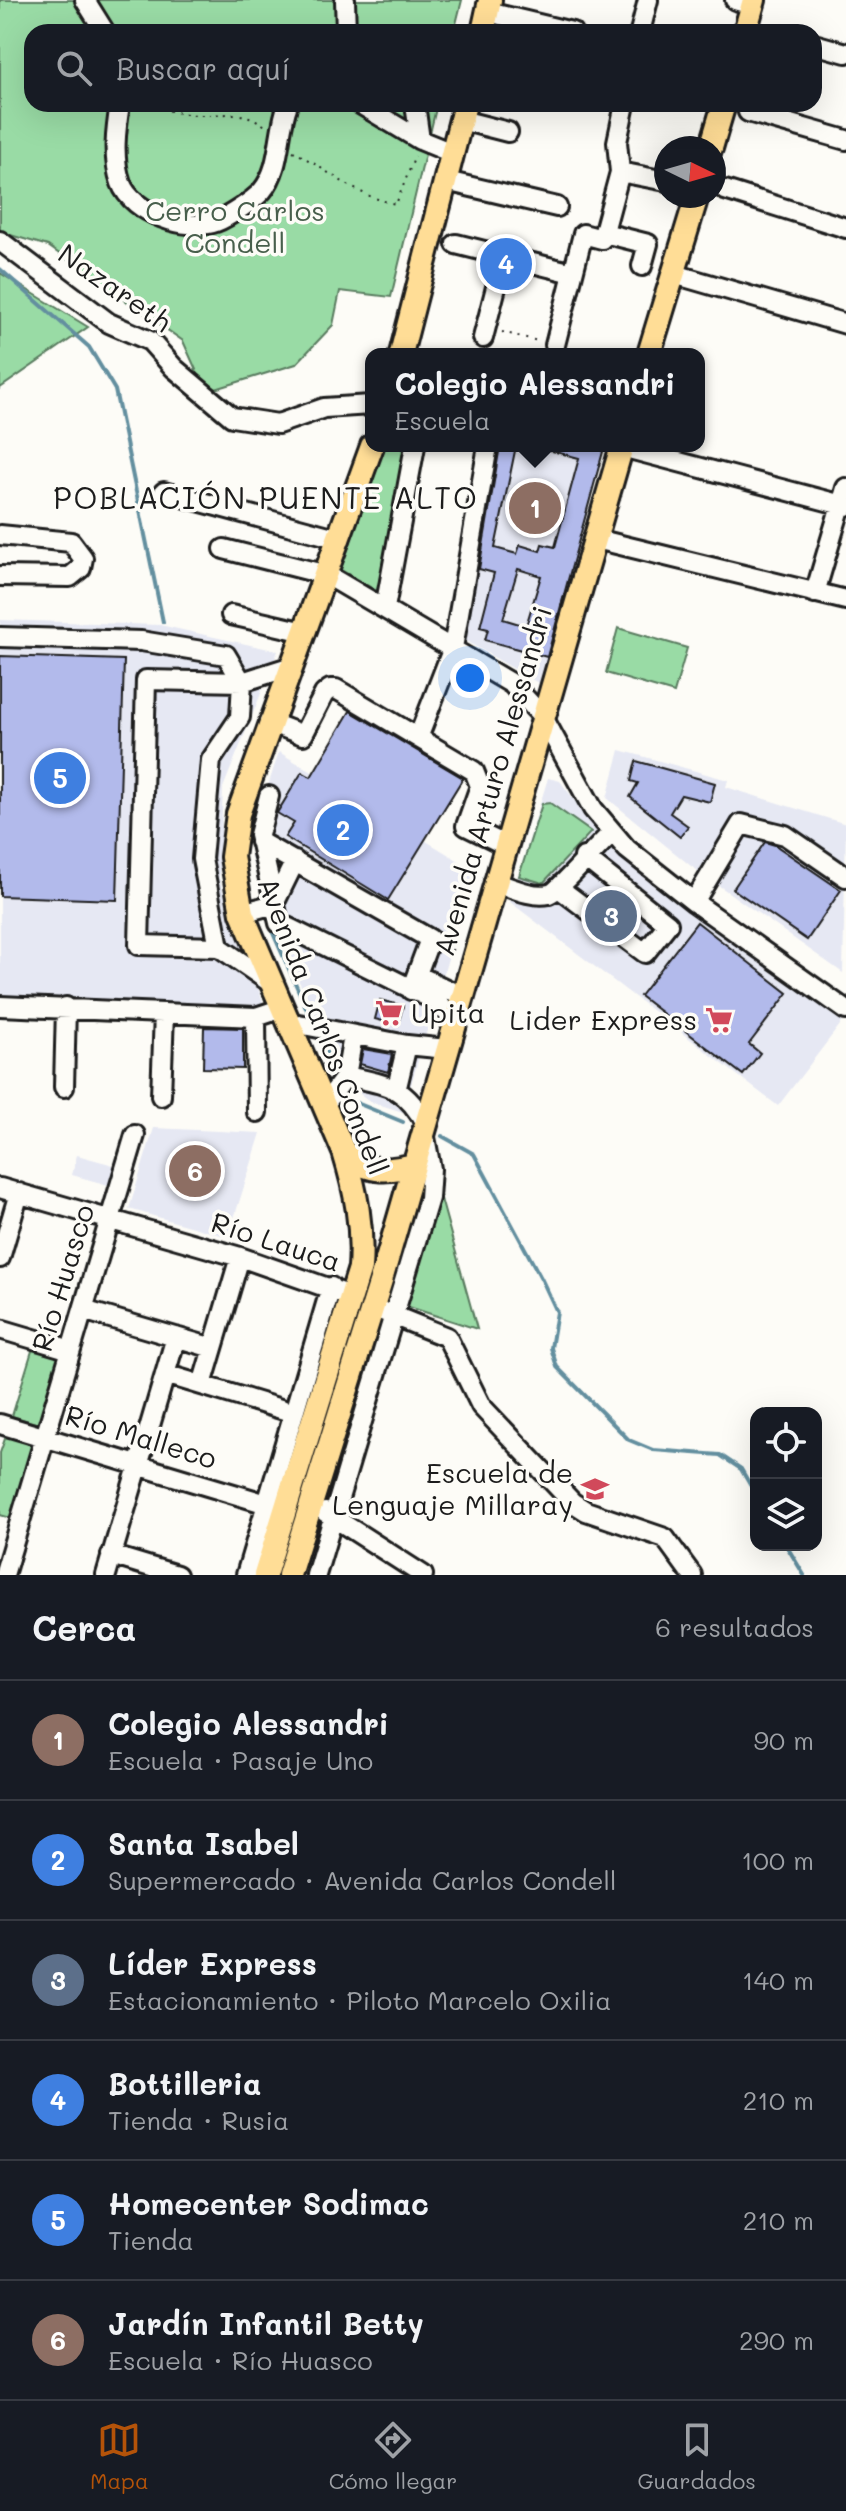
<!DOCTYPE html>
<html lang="es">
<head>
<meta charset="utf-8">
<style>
	:root { --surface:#171b24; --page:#242831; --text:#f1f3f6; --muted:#9ea1a6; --line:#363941; --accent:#b45309 }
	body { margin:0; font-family:Mali,sans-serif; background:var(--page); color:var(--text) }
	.controls { position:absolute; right:24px; bottom:24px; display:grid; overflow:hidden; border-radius:16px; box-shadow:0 8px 32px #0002 }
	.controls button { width:72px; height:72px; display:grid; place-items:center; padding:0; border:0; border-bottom:2px solid var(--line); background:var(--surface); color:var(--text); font:40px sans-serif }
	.compass { position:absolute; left:654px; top:136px; width:72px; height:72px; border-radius:50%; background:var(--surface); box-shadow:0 8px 32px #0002; rotate:95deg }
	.you { position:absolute; left:470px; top:678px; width:28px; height:28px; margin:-20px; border:6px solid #fff; border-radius:50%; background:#1a73e8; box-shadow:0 0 0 12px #1a73e833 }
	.badge { display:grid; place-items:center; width:52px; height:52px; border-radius:50%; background:var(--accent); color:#fff; font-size:26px; font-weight:700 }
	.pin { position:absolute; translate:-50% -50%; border:4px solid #fff; box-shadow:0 2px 8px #0006 }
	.popup { position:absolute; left:365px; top:348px; width:340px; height:104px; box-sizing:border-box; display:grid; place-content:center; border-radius:16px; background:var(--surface); filter:drop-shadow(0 2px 6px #0005); font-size:26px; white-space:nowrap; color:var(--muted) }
	.popup b { font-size:30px; color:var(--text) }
	.popup::after { content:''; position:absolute; left:50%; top:100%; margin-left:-16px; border:16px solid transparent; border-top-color:var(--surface) }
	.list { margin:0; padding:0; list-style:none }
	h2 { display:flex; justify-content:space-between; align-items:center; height:104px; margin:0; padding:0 32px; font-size:34px }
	h2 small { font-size:26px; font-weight:400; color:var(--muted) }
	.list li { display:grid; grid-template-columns:52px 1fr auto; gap:24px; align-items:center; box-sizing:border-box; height:120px; padding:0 32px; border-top:2px solid var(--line) }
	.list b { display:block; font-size:30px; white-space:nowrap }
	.list p { margin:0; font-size:26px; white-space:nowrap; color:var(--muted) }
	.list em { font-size:26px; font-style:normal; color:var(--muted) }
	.icon { flex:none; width:44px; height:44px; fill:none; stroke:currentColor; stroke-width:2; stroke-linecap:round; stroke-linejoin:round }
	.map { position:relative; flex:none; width:846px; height:1575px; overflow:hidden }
	.search { position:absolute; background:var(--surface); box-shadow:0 8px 32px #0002; left:24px; right:24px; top:24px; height:88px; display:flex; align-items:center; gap:20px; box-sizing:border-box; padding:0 28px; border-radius:24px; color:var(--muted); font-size:30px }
	.sheet { height:824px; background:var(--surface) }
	nav { display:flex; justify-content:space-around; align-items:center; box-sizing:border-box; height:112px; border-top:2px solid var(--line); background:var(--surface); font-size:22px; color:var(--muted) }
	nav a { display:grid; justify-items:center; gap:4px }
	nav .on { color:var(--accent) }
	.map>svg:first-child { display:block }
	.built { fill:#e6e8f3 }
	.green { fill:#99dba5; stroke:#5a7c60; stroke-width:2 }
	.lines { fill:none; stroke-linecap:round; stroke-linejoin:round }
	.stream { stroke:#648f9f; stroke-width:4 }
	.building { fill:#b2baeb; stroke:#1c1c1c; stroke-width:2; fill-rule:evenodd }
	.minor-casing { stroke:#1c1c1c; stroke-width:24 }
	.major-casing { stroke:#1c1c1c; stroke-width:28 }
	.path { stroke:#1c1c1c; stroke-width:2; stroke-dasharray:2 6; stroke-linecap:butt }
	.minor { stroke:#fdfcf7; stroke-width:18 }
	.major { stroke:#ffdd96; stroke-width:22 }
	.labels { text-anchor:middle; stroke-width:7; stroke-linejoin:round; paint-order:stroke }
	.park-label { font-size:28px; fill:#485f4c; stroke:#fdfcf7 }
	.street-label { font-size:28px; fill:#1c1c1c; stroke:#fdfcf7 }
	.poi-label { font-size:28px; fill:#1c1c1c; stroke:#fdfcf7; text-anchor:end }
	.neighbourhood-label { font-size:30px; letter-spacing:2px; fill:#1c1c1c; stroke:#fdfcf7 }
</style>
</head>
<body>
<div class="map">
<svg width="846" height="1575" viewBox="0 0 846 1575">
	<rect width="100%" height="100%" fill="#fdfcf7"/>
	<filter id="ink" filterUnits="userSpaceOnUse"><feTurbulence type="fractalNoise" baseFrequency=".0125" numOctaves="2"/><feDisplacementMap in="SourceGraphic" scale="16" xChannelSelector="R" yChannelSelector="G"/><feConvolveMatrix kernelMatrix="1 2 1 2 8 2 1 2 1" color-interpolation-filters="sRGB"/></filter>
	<g filter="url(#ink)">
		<!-- built -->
		<path class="built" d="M494,446H605L540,684L457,636Z
			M0,620L160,625L278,651L223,788L219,879L264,1005L0,1001Z
			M620,750L728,780L726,787L846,824L843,973L691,866L607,798Z
			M279,752L474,870L403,1112L371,1102L349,1086L272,925L251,857L254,829Z
			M548,778L560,781L595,827L693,912L843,1021L778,1106L510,902Z
			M154,1128L261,1133L228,1237L129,1209Z
			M77,1155L117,1166L112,1186L72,1175Z"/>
		<!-- green -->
		<path class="green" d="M0,0H462L454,32H32V104H437L391,297L340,291L333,325L296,364L206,392L183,341L48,246L0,232Z
			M0,273L88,327L0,388Z
			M379,446H408L377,591L336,567Z
			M618,628L687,648L674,693L606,673Z
			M550,803L591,832L543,883L519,876L542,804Z
			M438,1188L477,1329L403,1305Z
			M35,1341L61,1349L39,1424L12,1416Z
			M6,1436L34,1444L11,1518L0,1515V1453Z"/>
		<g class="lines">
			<!-- stream -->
			<path class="stream" d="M0,269L89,347L115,390L163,622
				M273,933L312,1021
				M319,1036L337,1077
				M344,1091L352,1101L403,1122
				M442,1136L474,1154L542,1280L557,1312L551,1348L557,1367L629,1440L653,1450L720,1455L741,1469L756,1495
				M786,1545L804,1575"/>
		</g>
		<!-- building -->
		<path class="building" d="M500,446H516L495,548L517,554L520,545L540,551L542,544L555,547L579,458L548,450L549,446L604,448L547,657L485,640L488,629L480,627L494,573L479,569ZM518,569L541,576L526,626L503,619Z
			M0,656L124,660L117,900L0,896Z
			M350,711L463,778L388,900L285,837L294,823L277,813L302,772L311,777Z
			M636,761L715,783L710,802L681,795L670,813L688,826L680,837L630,797L638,783L631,781Z
			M765,842L775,845L841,890L807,940L733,889Z
			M697,922L788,993L749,1044L760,1053L743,1075L640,996Z
			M380,1000L403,1006L398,1025L375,1019Z
			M204,1027L243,1028V1069L203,1068Z
			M363,1049L392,1054L388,1072L360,1064Z"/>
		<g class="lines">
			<!-- minor casing -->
			<g class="minor-casing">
				<path id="minor" d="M85,0L105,32
					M345,0L346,32
					M735,0L742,2
					M488,12L572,32
					M640,32L648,0
					M814,44L846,53
					M120,104C116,129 112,158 121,183C132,213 187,232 216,222C228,217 253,201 262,191C282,167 277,132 288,104
					M360,104L420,140
					M415,104L420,140L452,153
					M748,112L846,140
					M461,120L508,132
					M620,172L666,181
					M446,181L557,207
					M725,190L846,228
					M604,233L648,244L642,266
					M0,241L109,323L150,341L174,368L232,417L278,424L324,408L371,405
					M456,244L573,273
					M674,274L846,324
					M483,338L504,256
					M555,345L583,234L602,239L620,172L617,142L625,104
					M633,450L846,506
					M164,492L340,539
					M0,535L71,542L83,558L81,568L70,577L0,576
					M596,539L846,600
					M224,549L327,575L512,684L543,717L593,809L627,849L694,902L846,1010
					M815,593L846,488
					M385,608L415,446
					M231,615L305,632
					M0,637L141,641L226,655L242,682L240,717L211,760L202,859L219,947
					M269,722L303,735L324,694L330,689H336L474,771L480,786L466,826L505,845
					M418,738L453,648L488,446
					M269,796L259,835L279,923L436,1001L455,1021
					M260,842L430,939L411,990
					M494,882C510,887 532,898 549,894C557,893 600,843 612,833
					M560,889L645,953L668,924L584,857
					M694,902L741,824L785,835L846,877
					M242,913L274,904L295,861
					M417,975L461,996
					M271,983L219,947L139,945L146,680L242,682L292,666
					M0,1006L256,1017L283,1008
					M256,1017L257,1112
					M288,1022L407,1045L447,1049
					M346,1076C387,1085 405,1085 426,1125
					M64,1087L66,1007
					M397,1087L407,1045
					M161,1096L164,1013
					M325,1104L346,1076L353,1036
					M0,1188L240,1257L351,1296
					M0,1258L19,1193
					M83,1310L213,1348
					M382,1311L447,1337L481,1406L572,1502L586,1511L665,1538L692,1575
					M0,1329L71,1350
					M165,1374L294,1413
					M202,1385L240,1257
					M0,1424L267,1504
					M325,1512L423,1575
					M111,1555L177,1575
					M4,1575L135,1135
					M106,1575L176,1337
					M246,1575L331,1287
					M316,1575L429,1198L431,1169L424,1132"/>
			</g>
			<!-- major casing -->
			<g class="major-casing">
				<path id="major" d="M483,32L490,0
					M745,32L754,0
					M711,148L724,104
					M401,354L465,104
					M649,354L697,196
					M344,1152C365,1173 387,1172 414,1165
					M265,1575L360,1268C363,1227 356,1191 344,1152L242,913L232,857L238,814L372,446
					M289,1575L382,1277L622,446"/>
			</g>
			<!-- path -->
			<path class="path" d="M146,104C162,109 180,114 197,115C222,116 243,108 265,126
				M293,151C328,170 355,196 396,204L415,156
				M714,175L717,165
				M502,332L538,341
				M572,349L592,354
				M444,946L456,952"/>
			<!-- minor -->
			<use href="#minor" class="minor"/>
			<!-- major -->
			<use href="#major" class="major"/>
		</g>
	</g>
	<!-- icons -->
	<defs>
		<g id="supermarket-bare" transform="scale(2.16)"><path d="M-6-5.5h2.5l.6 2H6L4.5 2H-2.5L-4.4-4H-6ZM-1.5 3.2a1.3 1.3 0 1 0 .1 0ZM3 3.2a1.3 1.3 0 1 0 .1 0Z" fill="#d1495b" stroke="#fdfcf7" stroke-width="2.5" paint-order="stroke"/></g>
		<g id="school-bare" transform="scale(2.16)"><path d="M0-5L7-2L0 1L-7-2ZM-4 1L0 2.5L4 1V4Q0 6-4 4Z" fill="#d1495b" stroke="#fdfcf7" stroke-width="2.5" paint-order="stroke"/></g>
	</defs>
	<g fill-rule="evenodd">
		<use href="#supermarket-bare" x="389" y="1013"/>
		<use href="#supermarket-bare" x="719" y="1020"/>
		<use href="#school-bare" x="595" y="1489"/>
	</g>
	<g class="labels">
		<!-- park labels -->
		<g class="park-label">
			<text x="235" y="221">Cerro Carlos<tspan x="235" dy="32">Condell</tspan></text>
		</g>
		<!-- street labels -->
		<g class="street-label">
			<text transform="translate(115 288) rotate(35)" y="10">Nazareth</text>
			<text transform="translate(493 781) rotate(-74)" y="10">Avenida Arturo Alessandri</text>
			<text transform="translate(323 1026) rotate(69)" y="10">Avenida Carlos Condell</text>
			<text transform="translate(276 1242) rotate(18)" y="10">Río Lauca</text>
			<text transform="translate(63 1278) rotate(-73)" y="10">Río Huasco</text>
			<text transform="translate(141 1437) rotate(17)" y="10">Río Malleco</text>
		</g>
		<!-- poi labels -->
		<g class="poi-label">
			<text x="411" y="1023" text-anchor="start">Upita</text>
			<text x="697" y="1030">Lider Express</text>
			<text x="573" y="1483">Escuela de<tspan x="573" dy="32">Lenguaje Millaray</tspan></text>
		</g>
		<!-- neighbourhood labels -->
		<g class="neighbourhood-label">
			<text x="266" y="509">POBLACIÓN PUENTE ALTO</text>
		</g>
	</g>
</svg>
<div class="controls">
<button><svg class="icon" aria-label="locate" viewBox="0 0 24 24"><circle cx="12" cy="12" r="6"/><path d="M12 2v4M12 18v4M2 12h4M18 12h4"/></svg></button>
<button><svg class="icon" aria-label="layers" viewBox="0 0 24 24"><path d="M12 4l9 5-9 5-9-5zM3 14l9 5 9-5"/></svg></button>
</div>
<svg class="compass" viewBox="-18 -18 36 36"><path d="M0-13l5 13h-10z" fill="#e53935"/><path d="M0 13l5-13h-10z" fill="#9ea1a6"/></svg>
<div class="you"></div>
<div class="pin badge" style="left:535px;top:508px;background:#8d6e63">1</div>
<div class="popup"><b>Colegio Alessandri</b>Escuela</div>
<div class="pin badge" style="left:343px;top:830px;background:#3f7fe0">2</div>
<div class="pin badge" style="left:611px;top:916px;background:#5c6f8a">3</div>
<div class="pin badge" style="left:506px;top:264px;background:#3f7fe0">4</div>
<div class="pin badge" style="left:60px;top:778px;background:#3f7fe0">5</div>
<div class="pin badge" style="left:195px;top:1171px;background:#8d6e63">6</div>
<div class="search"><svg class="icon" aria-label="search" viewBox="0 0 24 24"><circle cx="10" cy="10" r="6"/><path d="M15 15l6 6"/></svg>Buscar aquí</div>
</div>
<section class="sheet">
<h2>Cerca<small>6 resultados</small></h2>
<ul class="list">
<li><span class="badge" style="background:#8d6e63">1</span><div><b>Colegio Alessandri</b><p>Escuela · Pasaje Uno</p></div><em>90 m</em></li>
<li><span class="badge" style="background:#3f7fe0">2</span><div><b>Santa Isabel</b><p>Supermercado · Avenida Carlos Condell</p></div><em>100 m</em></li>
<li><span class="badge" style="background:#5c6f8a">3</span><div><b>Líder Express</b><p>Estacionamiento · Piloto Marcelo Oxilia</p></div><em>140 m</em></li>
<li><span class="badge" style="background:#3f7fe0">4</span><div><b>Bottilleria</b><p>Tienda · Rusia</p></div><em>210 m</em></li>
<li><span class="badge" style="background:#3f7fe0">5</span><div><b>Homecenter Sodimac</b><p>Tienda</p></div><em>210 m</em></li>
<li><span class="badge" style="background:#8d6e63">6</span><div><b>Jardín Infantil Betty</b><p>Escuela · Río Huasco</p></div><em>290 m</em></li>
</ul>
</section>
<nav>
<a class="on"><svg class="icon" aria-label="map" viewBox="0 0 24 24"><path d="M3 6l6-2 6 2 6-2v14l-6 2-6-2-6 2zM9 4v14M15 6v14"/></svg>Mapa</a>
<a><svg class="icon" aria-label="directions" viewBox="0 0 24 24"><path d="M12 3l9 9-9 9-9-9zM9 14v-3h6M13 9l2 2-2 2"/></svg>Cómo llegar</a>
<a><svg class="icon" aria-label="saved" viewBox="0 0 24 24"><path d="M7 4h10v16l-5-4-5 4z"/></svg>Guardados</a>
</nav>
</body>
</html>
